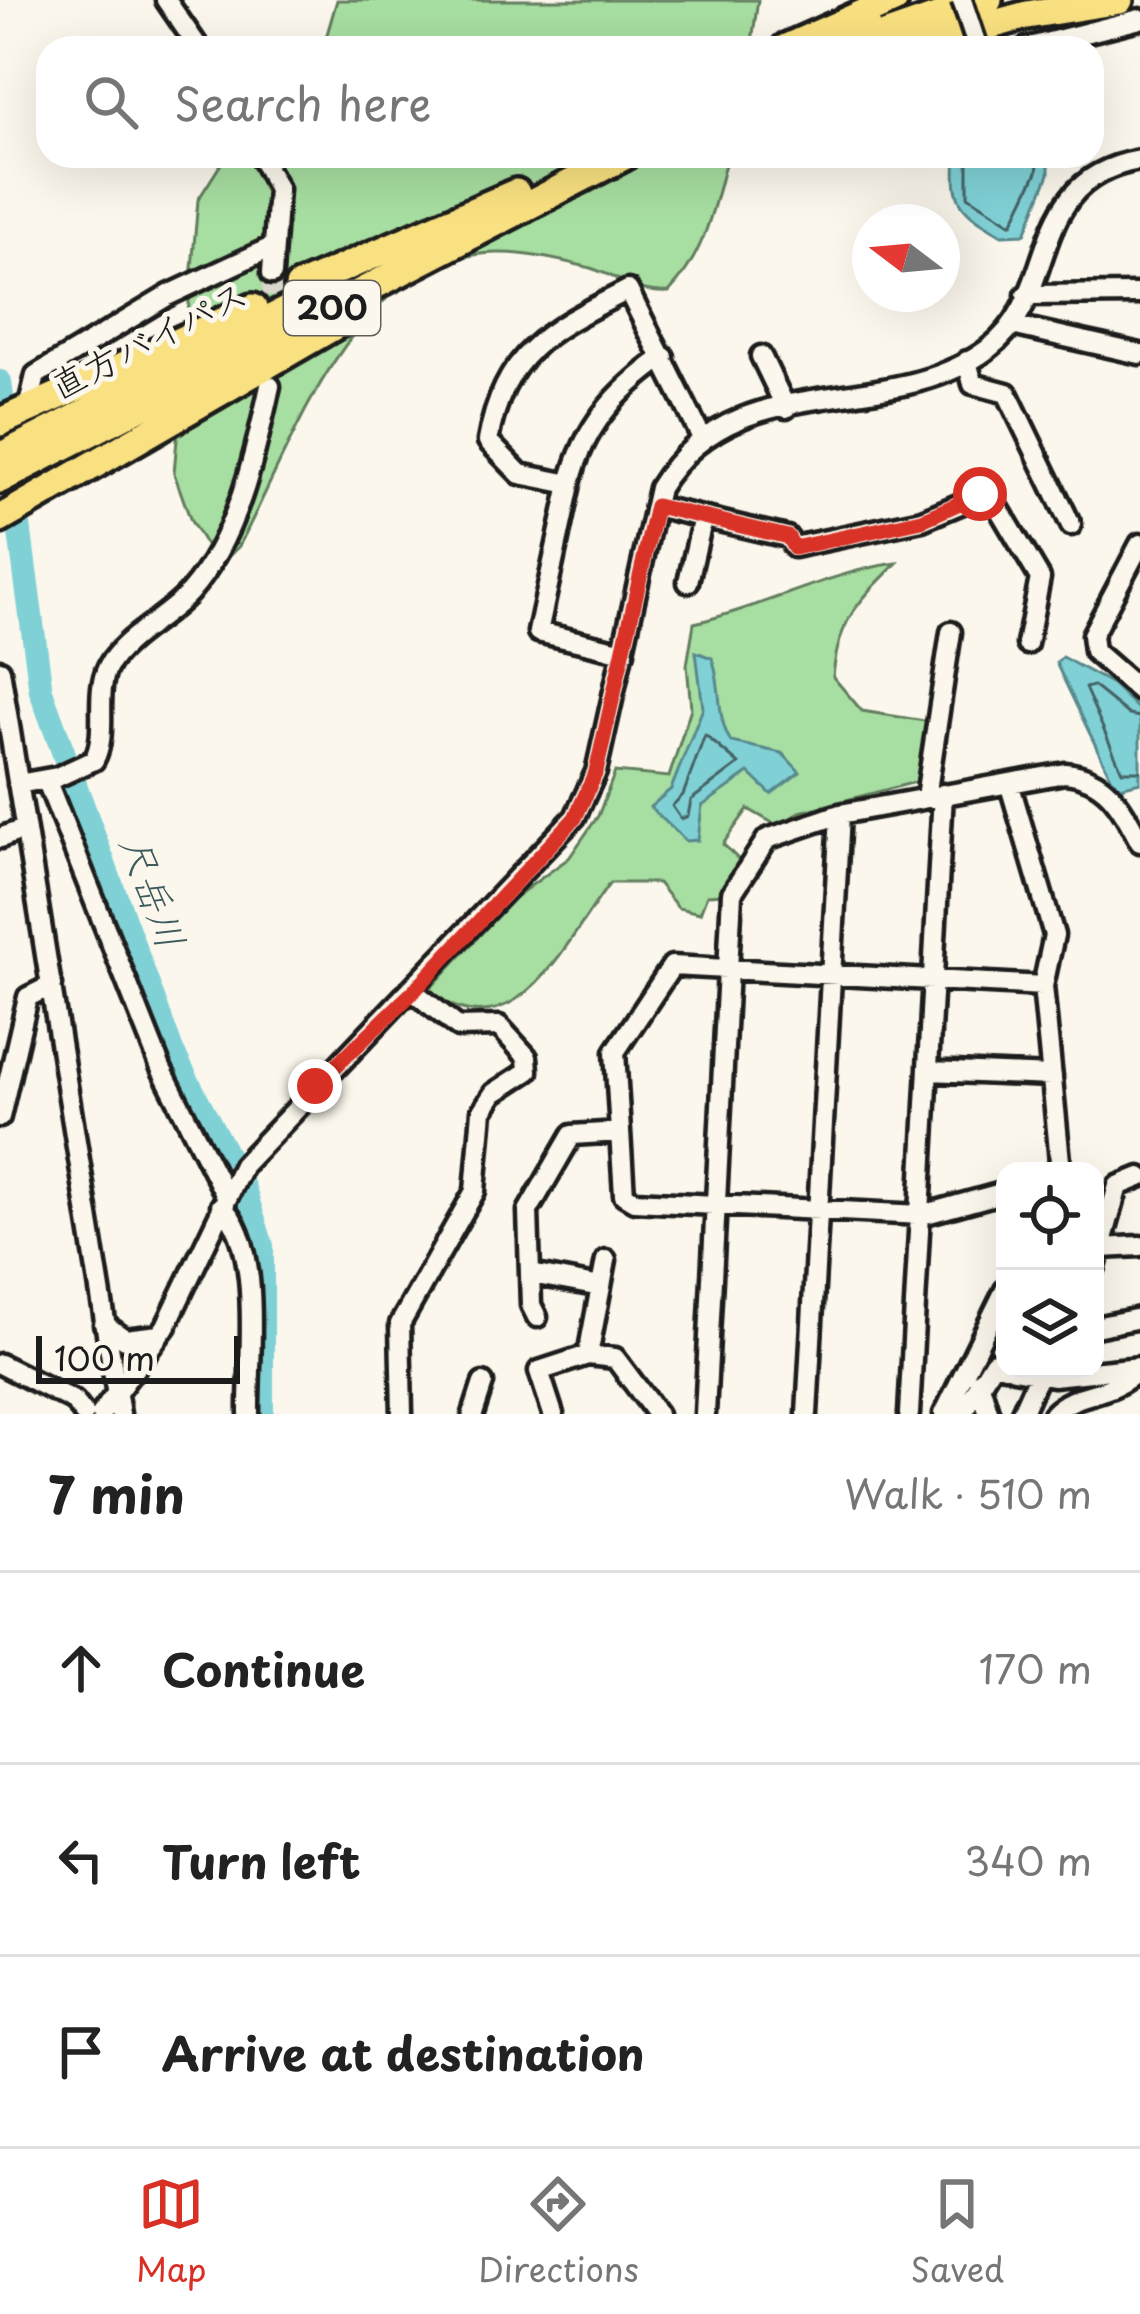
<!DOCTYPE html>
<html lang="en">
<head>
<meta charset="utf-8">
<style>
	:root { --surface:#fff; --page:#f2f2f2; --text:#222; --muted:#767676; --line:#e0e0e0; --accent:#d93025 }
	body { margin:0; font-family:"Playpen Sans","Klee One",sans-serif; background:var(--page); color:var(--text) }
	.controls { position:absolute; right:36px; bottom:36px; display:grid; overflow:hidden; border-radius:24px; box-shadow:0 12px 48px #0002 }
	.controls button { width:108px; height:108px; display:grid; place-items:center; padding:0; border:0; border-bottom:3px solid var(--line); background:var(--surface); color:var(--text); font:60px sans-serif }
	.compass { position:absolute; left:852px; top:204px; width:108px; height:108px; border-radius:50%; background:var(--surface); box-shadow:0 12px 48px #0002; rotate:286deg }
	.scale { position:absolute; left:36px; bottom:30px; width:204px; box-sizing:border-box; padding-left:12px; border:6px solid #1c1c1c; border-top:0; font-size:33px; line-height:42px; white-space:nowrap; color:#1c1c1c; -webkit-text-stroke:9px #fbf7ec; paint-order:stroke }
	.stop { position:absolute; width:36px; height:36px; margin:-27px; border:9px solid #d93025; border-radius:50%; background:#fff }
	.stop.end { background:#d93025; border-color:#fff; box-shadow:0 3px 12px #0008 }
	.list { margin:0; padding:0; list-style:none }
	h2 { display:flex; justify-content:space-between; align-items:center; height:156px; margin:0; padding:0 48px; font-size:51px }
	h2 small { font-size:39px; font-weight:400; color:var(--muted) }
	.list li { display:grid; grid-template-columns:78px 1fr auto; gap:36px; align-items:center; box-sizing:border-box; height:192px; padding:0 48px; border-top:3px solid var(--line) }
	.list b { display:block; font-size:45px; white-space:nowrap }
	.list em { font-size:39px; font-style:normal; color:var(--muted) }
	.icon { flex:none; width:66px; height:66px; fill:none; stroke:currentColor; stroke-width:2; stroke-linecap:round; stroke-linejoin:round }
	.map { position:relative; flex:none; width:1140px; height:1414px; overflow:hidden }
	.search { position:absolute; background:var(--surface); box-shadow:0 12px 48px #0002; left:36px; right:36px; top:36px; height:132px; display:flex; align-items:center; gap:30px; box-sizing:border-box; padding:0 42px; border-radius:36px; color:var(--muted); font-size:45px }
	.sheet { height:732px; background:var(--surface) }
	nav { display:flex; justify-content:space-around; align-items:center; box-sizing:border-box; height:168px; border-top:3px solid var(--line); background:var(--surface); font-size:33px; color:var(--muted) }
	nav a { display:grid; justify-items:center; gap:6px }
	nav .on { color:var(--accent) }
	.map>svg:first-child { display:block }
	.green { fill:#a7dea1; stroke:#627d5e; stroke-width:3 }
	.water { fill:#80d1d6; stroke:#58898c; stroke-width:3 }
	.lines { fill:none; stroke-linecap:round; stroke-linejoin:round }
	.shore { stroke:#446466; stroke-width:3 }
	.river { stroke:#80d1d6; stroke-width:24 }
	.minor-tunnel { stroke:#dad6cd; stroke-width:18; stroke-dasharray:18 9; stroke-linecap:butt }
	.minor-casing { stroke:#1c1c1c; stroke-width:27 }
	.highway-casing { stroke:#1c1c1c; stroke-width:36 }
	.minor { stroke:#fbf7ec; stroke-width:18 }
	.highway { stroke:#f9e181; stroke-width:27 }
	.minor-bridge-casing { stroke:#1c1c1c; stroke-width:27; stroke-linecap:butt }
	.minor-bridge { stroke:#fbf7ec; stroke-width:18 }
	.route { stroke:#d93025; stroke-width:15 }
	.labels { text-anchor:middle; stroke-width:10; stroke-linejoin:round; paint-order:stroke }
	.shield { fill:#fbf7ec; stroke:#5f5e5a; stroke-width:3 }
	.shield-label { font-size:33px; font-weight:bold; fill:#1c1c1c }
	.street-label { font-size:36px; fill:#1c1c1c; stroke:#fbf7ec }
	.water-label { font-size:39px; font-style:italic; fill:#3f5b5d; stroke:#fbf7ec }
</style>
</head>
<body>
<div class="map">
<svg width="1140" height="1414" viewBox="0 0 1140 1414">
	<rect width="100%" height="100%" fill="#fbf7ec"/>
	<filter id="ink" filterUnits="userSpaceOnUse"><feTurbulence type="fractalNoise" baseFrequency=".00833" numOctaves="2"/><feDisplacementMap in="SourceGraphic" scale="24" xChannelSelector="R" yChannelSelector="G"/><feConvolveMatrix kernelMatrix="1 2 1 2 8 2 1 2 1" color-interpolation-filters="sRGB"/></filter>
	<g filter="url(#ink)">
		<!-- green -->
		<path class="green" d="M337,0H758L751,48H323Z
			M226,156H727C714,206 705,254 669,292C631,294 618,274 583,266C559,260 526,253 501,253C353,251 295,441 239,546L225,560L210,552L191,521L174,473L198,200Z
			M897,563C858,602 838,620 833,677L862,711L931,722L916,782L800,812L778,826L748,809L723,844L741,862L724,894L707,895L700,913L678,908L658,883H610C563,945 514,1058 428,991L514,898L569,858L598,816L615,772L669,777L691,708L687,665L694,623C763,608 828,572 897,563Z"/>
		<!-- water -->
		<path class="water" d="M956,156H1049V174L1025,234L1002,235C960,210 952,205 956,156Z
			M696,652L712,658C723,688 715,715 731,742L782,753L800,772L771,794L749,773L702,806L698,840L686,841L650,807L671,789L703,708Z
			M1062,657L1112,684L1140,711V782L1116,788L1056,663Z"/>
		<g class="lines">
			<!-- shore -->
			<path class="shore" d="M968,156V196L1012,224L1037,172L1039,156
				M1140,717L1129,715L1093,686L1085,688L1122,771H1140
				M705,735L739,764L691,800L688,816L681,819L672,806L683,795Z"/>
			<!-- river -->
			<path class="river" d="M0,382L41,691L172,1051L244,1189L262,1246V1414"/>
			<!-- minor-tunnel -->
			<path class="minor-tunnel" d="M271,323L272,274"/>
			<!-- minor casing -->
			<g class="minor-casing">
				<path id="minor" d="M166,0L199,48
					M1026,48L1140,19
					M260,156L278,189L272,274
					M1026,295L1140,294
					M1012,325L1140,354
					M761,356L786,408
					M967,361L973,384L1007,393L1071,525
					M28,409L36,375L169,295L274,246
					M570,484C583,427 617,390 664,357
					M655,506L787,537L794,547L922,520L989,492L1040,578L1027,644
					M1140,544L1092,635L1094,651L1140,691
					M688,582L703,517
					M624,652L538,632L570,484L520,474L488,441C504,350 552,329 628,290L701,436
					M0,670L120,1414
					M46,779L161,1068L226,1196
					M18,784L57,777L94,760C110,730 91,689 112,660C132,633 166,618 189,593C237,539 255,455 270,386
					M1010,786L1054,935L1043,986L1060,1161L1056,1171
					M926,797L951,632
					M0,838L24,829
					M929,1071L1052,1076
					M0,1117L28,997L52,985
					M1005,1192L922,1215L634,1201L624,1195L615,1052L672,966L1043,986
					M221,1206C264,1245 248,1358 249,1414
					M1101,1248L1140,1246
					M1095,1267L1118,1186L1140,1177
					M531,1274L601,1287
					M537,1317L531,1305L528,1211L572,1135L620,1132
					M104,1324L125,1339L159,1335
					M1095,1327L1140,1318
					M588,1355L606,1260
					M0,1364L74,1401L84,1414
					M1014,1369L1053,1376L1140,1367
					M979,1381L989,1414
					M101,1414L166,1326L243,1165L575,817L596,772L659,488C737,362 888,424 988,349C1063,293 1022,180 1140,160
					M402,1414L400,1324L475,1191L482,1111L494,1093L528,1071L527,1057L499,1026L458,1027L413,991
					M473,1414L483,1383
					M553,1414L539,1371L588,1355L615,1358L657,1414
					M705,1414L732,893L767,839L840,814L1065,773C1108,777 1122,808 1140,842
					M807,1414L840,814
					M909,1414L943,794
					M944,1414L1005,1290
					M962,1414L994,1362L1005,1366
					M1021,1414L1039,1374
					M1053,1414C1079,1388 1107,1400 1140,1369"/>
			</g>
			<!-- highway casing -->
			<g class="highway-casing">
				<path id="highway" d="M786,48L894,0
					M814,48L866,27
					M850,48L988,0
					M907,48L1027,15L1119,0
					M299,287L516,193
					M0,422L253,308
					M0,457L327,290
					M0,479L624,156
					M0,519L351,316"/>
			</g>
			<!-- minor -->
			<use href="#minor" class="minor"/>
			<!-- highway -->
			<use href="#highway" class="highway"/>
			<!-- minor-bridge casing -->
			<g class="minor-bridge-casing">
				<path id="minor-bridge" d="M962,0L978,48"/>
			</g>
			<!-- minor-bridge -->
			<use href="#minor-bridge" class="minor-bridge"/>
		</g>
	</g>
	<g class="lines" filter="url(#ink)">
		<!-- route -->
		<path class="route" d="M315,1086L413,992L575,818L596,772L656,506L788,537L794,548L922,520L980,494"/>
	</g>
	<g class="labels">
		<!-- shield labels -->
		<rect class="shield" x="284" y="281" width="96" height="54" rx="9"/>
		<g class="shield-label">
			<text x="332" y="320">200</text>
		</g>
		<!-- street labels -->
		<g class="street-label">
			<text transform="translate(149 340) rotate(-27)" y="13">直方バイパス</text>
		</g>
		<!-- water labels -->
		<g class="water-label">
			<text transform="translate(153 892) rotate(70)" y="14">尺岳川</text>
		</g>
	</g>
</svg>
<div class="controls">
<button><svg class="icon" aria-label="locate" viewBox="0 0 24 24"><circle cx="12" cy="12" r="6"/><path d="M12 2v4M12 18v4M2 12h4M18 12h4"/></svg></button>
<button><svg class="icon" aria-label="layers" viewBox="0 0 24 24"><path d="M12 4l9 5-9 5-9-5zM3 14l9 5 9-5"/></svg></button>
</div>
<svg class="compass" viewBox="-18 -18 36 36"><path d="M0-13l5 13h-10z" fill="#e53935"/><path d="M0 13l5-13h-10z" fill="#767676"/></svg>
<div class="scale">100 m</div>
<div class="stop" style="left:980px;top:494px"></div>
<div class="stop end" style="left:315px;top:1086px"></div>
<div class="search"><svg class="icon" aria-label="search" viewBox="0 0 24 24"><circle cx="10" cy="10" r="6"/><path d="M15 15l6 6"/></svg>Search here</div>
</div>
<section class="sheet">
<h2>7 min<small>Walk · 510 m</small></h2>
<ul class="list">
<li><svg class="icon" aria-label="ahead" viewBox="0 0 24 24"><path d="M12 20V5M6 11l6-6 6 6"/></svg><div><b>Continue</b></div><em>170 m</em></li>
<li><svg class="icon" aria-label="left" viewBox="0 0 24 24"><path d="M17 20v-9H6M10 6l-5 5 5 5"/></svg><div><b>Turn left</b></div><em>340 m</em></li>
<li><svg class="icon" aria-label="arrive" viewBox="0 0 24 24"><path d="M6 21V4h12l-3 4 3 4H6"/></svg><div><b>Arrive at destination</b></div></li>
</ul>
</section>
<nav>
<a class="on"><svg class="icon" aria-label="map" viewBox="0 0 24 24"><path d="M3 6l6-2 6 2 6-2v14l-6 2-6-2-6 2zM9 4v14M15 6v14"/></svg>Map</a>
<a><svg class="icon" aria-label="directions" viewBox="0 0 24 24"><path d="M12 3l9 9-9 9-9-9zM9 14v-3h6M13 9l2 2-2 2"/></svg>Directions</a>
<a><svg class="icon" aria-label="saved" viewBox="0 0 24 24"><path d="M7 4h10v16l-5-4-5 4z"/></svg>Saved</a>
</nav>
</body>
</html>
